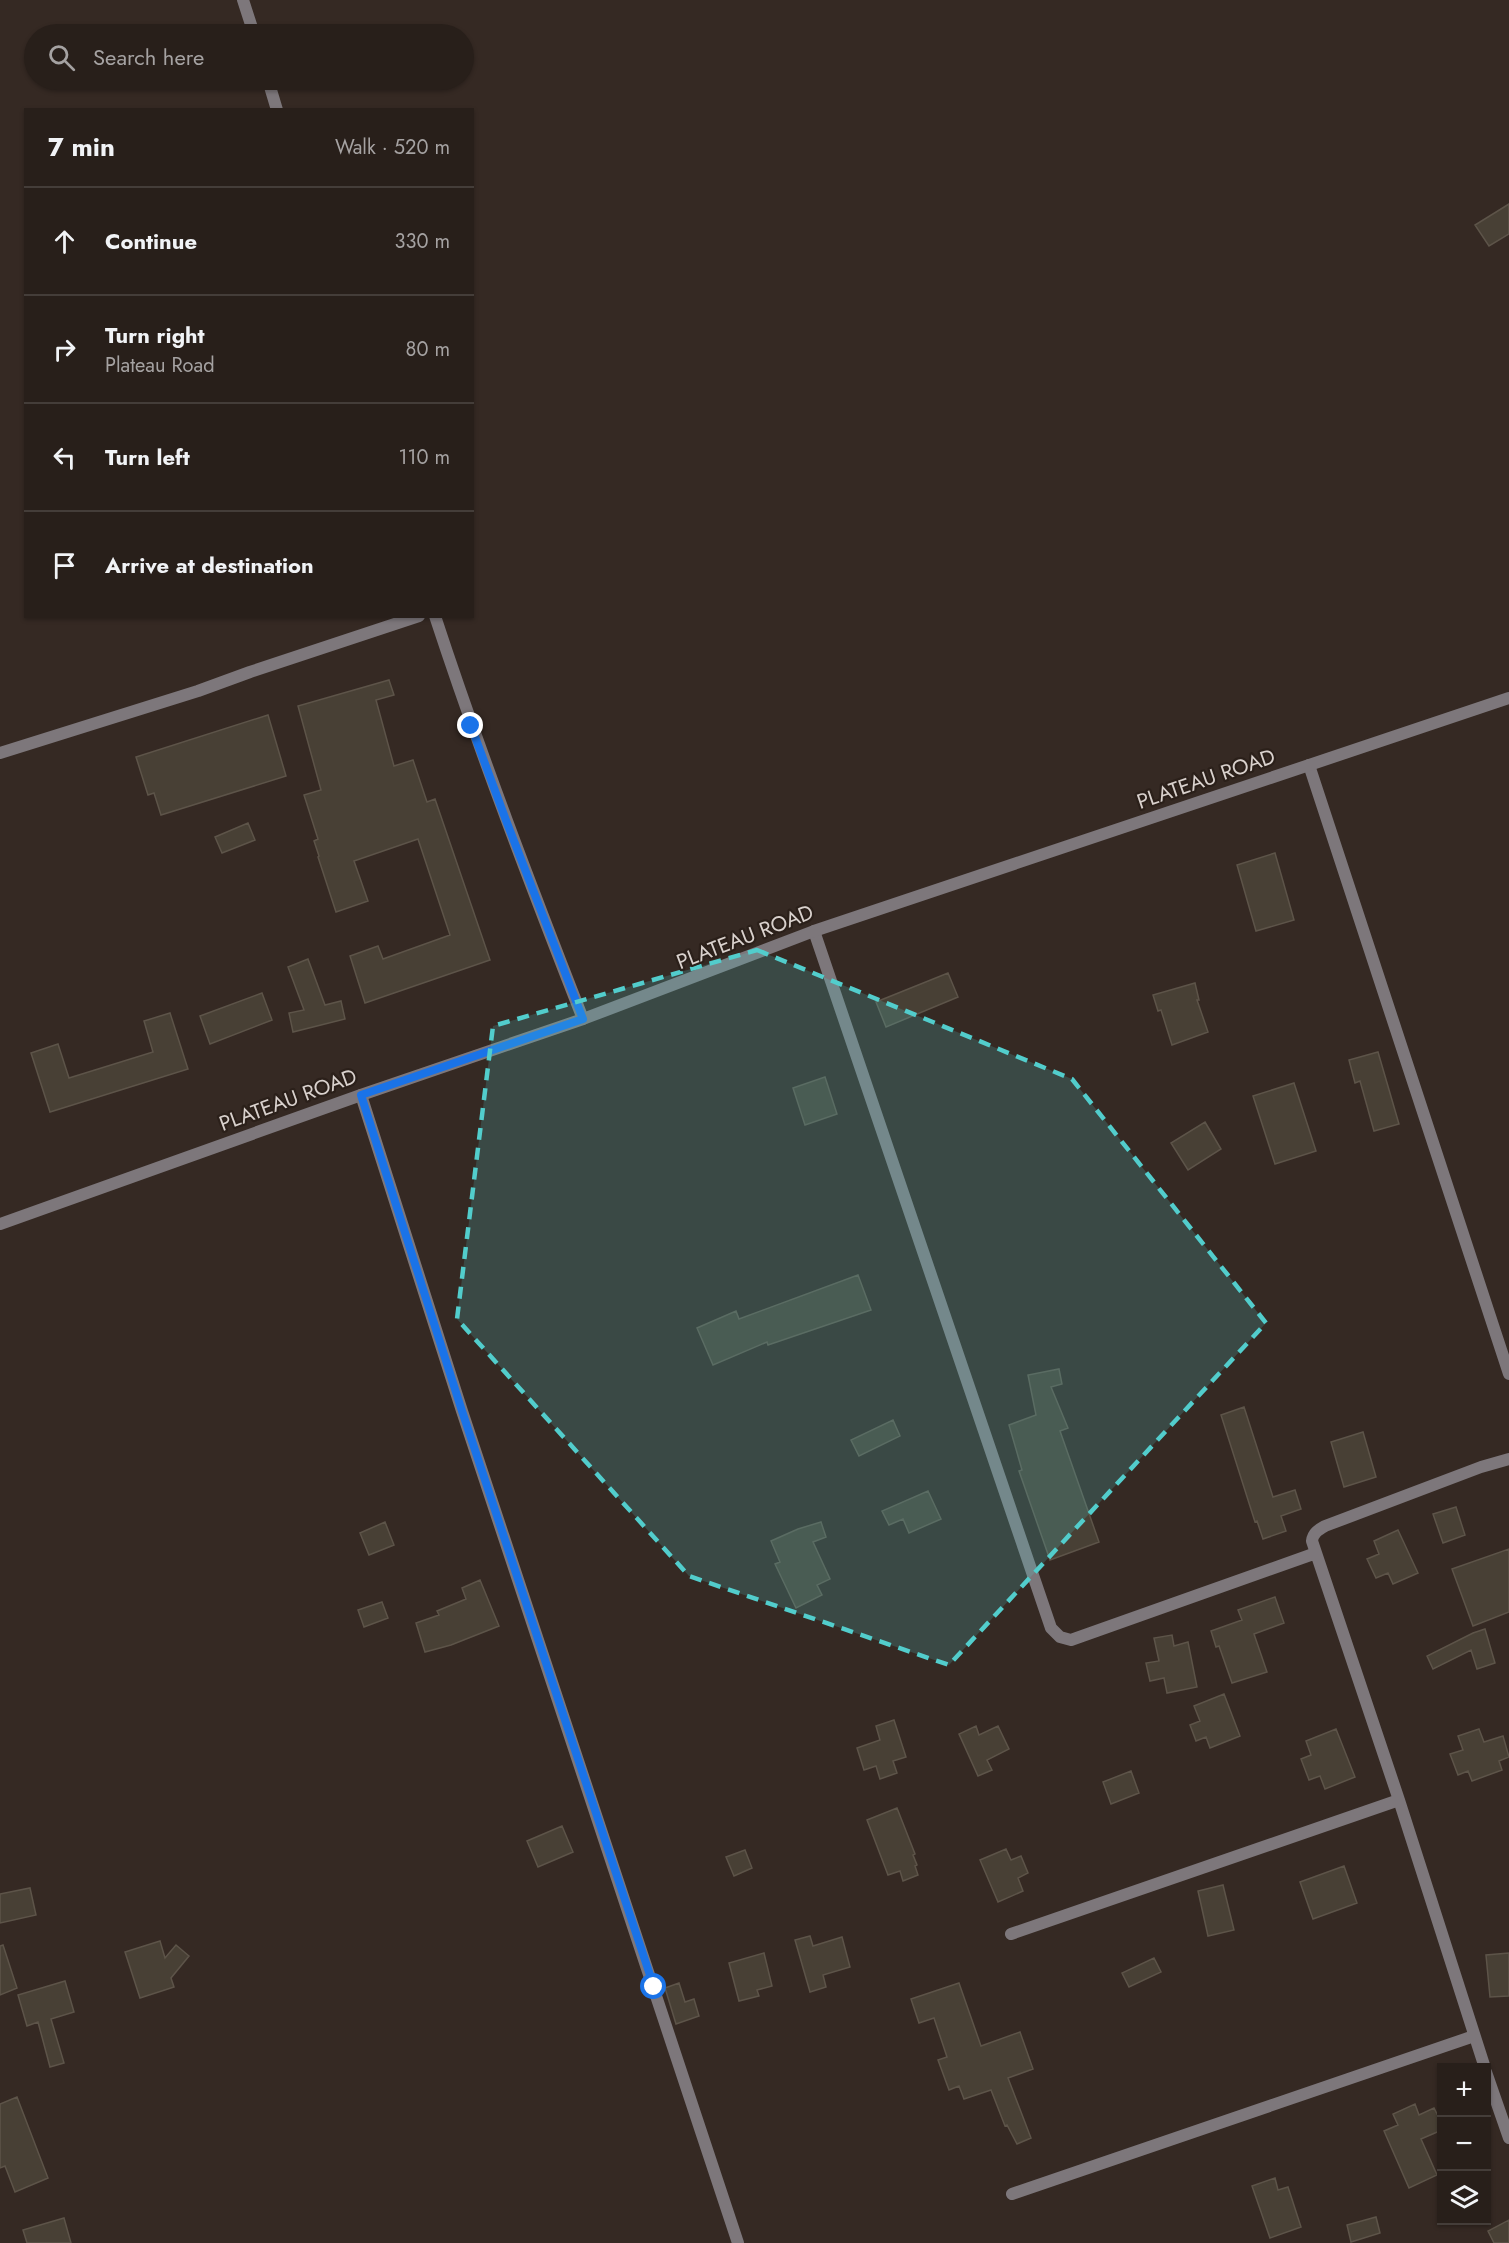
<!DOCTYPE html>
<html lang="en">
<head>
<meta charset="utf-8">
<style>
	:root { --surface:#281f1a; --page:#302723; --text:#f1f3f6; --muted:#a5a2a2; --line:#443d39 }
	body { margin:0; font-family:Jost,sans-serif; background:var(--page); color:var(--text) }
	.controls { position:absolute; right:18px; bottom:18px; display:grid; overflow:hidden; border-radius:0px; box-shadow:0 2px 4px #0004 }
	.controls button { width:54px; height:54px; display:grid; place-items:center; padding:0; border:0; border-bottom:2px solid var(--line); background:var(--surface); color:var(--text); font:30px sans-serif }
	.stop { position:absolute; width:18px; height:18px; margin:-14px; border:4px solid #1a73e8; border-radius:50%; background:#fff }
	.stop.end { background:#1a73e8; border-color:#fff; box-shadow:0 2px 6px #0008 }
	.list { margin:0; padding:0; list-style:none }
	h2 { display:flex; justify-content:space-between; align-items:center; height:78px; margin:0; padding:0 24px; font-size:26px }
	h2 small { font-size:20px; font-weight:400; color:var(--muted) }
	.list li { display:grid; grid-template-columns:39px 1fr auto; gap:18px; align-items:center; box-sizing:border-box; height:108px; padding:0 24px; border-top:2px solid var(--line) }
	.list b { display:block; font-size:22px; white-space:nowrap }
	.list p { margin:0; font-size:20px; white-space:nowrap; color:var(--muted) }
	.list em { font-size:20px; font-style:normal; color:var(--muted) }
	.icon { flex:none; width:33px; height:33px; fill:none; stroke:currentColor; stroke-width:2; stroke-linecap:round; stroke-linejoin:round }
	.map { position:relative; flex:none; width:1509px; height:2243px; overflow:hidden }
	.search { position:absolute; background:var(--surface); box-shadow:0 2px 4px #0004; left:24px; top:24px; width:450px; height:66px; display:flex; align-items:center; gap:15px; box-sizing:border-box; padding:0 21px; border-radius:33px; color:var(--muted); font-size:22px }
	.panel { position:absolute; background:var(--surface); box-shadow:0 2px 4px #0004; left:24px; top:108px; width:450px; height:510px; border-radius:0px }
	.map>svg:first-child { display:block }
	.building { fill:#484035; stroke:#5d5449; stroke-width:1.5 }
	.lines { fill:none; stroke-linecap:round; stroke-linejoin:round }
	.minor { stroke:#7d777b; stroke-width:12 }
	.tertiary { stroke:#7d777b; stroke-width:12 }
	.route { stroke:#1a73e8; stroke-width:8 }
	.marked { fill:#52cdcc; fill-opacity:0.2; stroke:#52cdcc; stroke-width:4.5; stroke-dasharray:12 8; stroke-linejoin:round }
	.labels { text-anchor:middle; stroke-width:4.5; stroke-linejoin:round; paint-order:stroke }
	.street-label { font-size:21px; fill:#d9d1cd; stroke:#2b201a }
</style>
</head>
<body>
<div class="map">
<svg width="1509" height="2243" viewBox="0 0 1509 2243">
	<rect width="100%" height="100%" fill="#352923"/>
	<!-- building -->
	<path class="building" d="M1509,204V234L1489,246L1475,225Z
		M389,680L394,695L376,700L394,766L413,760L427,802L435,799L490,960L365,1003L350,956L378,946L383,959L450,935L418,839L354,861L368,901L336,912L318,857L319,856L314,841L318,839L304,795L321,790L298,706Z
		M268,715L286,776L161,815L154,793L148,795L136,757Z
		M248,823L255,840L222,853L215,837Z
		M1275,853L1294,920L1256,931L1237,865Z
		M308,959L325,1005L341,1001L345,1019L293,1032L289,1013L304,1010L288,967Z
		M948,973L958,997L886,1027L876,1002Z
		M1195,983L1199,1000H1197L1208,1032L1172,1045L1161,1010L1158,1011L1153,995Z
		M262,993L272,1020L210,1044L200,1016Z
		M170,1013L188,1069L50,1112L31,1053L58,1044L69,1078L153,1052L144,1021Z
		M1378,1052L1399,1124L1374,1131L1360,1081L1355,1083L1349,1060Z
		M825,1077L837,1114L805,1125L793,1088Z
		M1294,1083L1316,1151L1275,1164L1253,1096Z
		M1205,1122L1221,1149L1188,1170L1171,1143Z
		M858,1275L871,1310L768,1345L767,1342L713,1365L697,1328L736,1311L739,1319Z
		M1059,1369L1062,1384L1051,1387L1068,1428L1060,1431L1099,1542L1050,1560L1019,1471L1022,1470L1009,1425L1036,1415L1028,1375Z
		M1244,1407L1273,1497L1295,1490L1301,1509L1281,1516L1286,1531L1263,1539L1257,1521L1255,1522L1221,1415Z
		M893,1420L900,1436L859,1456L851,1440Z
		M1363,1432L1376,1477L1344,1487L1331,1442Z
		M928,1491L941,1519L909,1533L903,1519L889,1525L882,1511Z
		M1456,1507L1465,1535L1443,1543L1433,1514Z
		M385,1522L394,1545L369,1555L360,1533Z
		M821,1522L826,1537L813,1542L830,1579L817,1585L822,1595L796,1608L775,1564L780,1562L771,1541L798,1529Z
		M1398,1530L1418,1573L1393,1584L1388,1573L1376,1578L1367,1559L1379,1554L1374,1541Z
		M1509,1549V1612L1473,1626L1452,1569Z
		M480,1580L499,1626L451,1645L425,1652L416,1623L439,1615L437,1611L466,1599L462,1588Z
		M1275,1597L1284,1623L1254,1634L1267,1672L1232,1683L1219,1646L1216,1647L1211,1631L1242,1620L1238,1610Z
		M382,1602L388,1618L364,1627L358,1610Z
		M1485,1629L1495,1663L1477,1669L1471,1650L1433,1669L1427,1656L1473,1633Z
		M1172,1635L1174,1646L1188,1642L1197,1687L1167,1693L1164,1678L1150,1681L1146,1663L1159,1661L1154,1638Z
		M1224,1694L1240,1736L1210,1748L1206,1737L1196,1741L1190,1725L1200,1721L1194,1706Z
		M894,1720L906,1757L893,1761L897,1773L880,1779L876,1766L864,1770L857,1748L880,1740L876,1726Z
		M976,1726L979,1735L998,1726L1009,1749L987,1760L992,1770L978,1776L959,1734Z
		M1336,1729L1355,1777L1325,1789L1320,1776L1309,1780L1301,1759L1311,1755L1306,1741Z
		M1479,1729L1484,1742L1503,1736L1509,1757L1499,1761L1502,1770L1472,1781L1468,1771L1458,1775L1450,1754L1463,1750L1458,1736Z
		M1131,1771L1139,1793L1111,1804L1103,1782Z
		M897,1808L915,1854L913,1855L917,1865L915,1866L918,1875L903,1881L900,1871L888,1875L867,1820Z
		M562,1826L573,1852L538,1867L527,1841Z
		M1006,1849L1011,1860L1021,1856L1028,1873L1018,1878L1023,1891L998,1902L980,1860Z
		M745,1850L752,1868L734,1876L726,1857Z
		M1344,1866L1357,1903L1313,1919L1300,1882Z
		M1223,1885L1234,1930L1208,1936L1198,1891Z
		M30,1888L36,1915L0,1923V1894Z
		M810,1936L813,1946L842,1937L850,1967L823,1975L826,1987L810,1992L795,1940Z
		M160,1941L165,1958L176,1945L189,1956L171,1978L174,1987L140,1998L125,1952Z
		M3,1945L17,1988L0,1995V1946Z
		M764,1953L772,1986L757,1990L759,1996L739,2001L729,1963Z
		M1509,1953V1996L1490,1997L1486,1955Z
		M1154,1958L1161,1972L1129,1987L1122,1973Z
		M65,1981L74,2012L51,2019L64,2063L50,2067L38,2022L27,2026L18,1995Z
		M679,1983L685,2002L694,1999L699,2016L676,2024L665,1988Z
		M959,1983L981,2046L1020,2032L1033,2069L1008,2078L1031,2138L1017,2144L1007,2125L1005,2126L991,2090L964,2099L959,2086L949,2090L938,2060L947,2057L934,2018L919,2023L911,1999Z
		M17,2097L48,2178L15,2192L5,2166L0,2168V2104Z
		M1415,2104L1419,2115L1434,2108L1442,2124V2130L1421,2139L1437,2175L1409,2188L1384,2131L1398,2125L1393,2114Z
		M1275,2178L1278,2190L1288,2187L1301,2227L1270,2238L1252,2186Z
		M1376,2217L1380,2233L1351,2242L1347,2225Z
		M64,2218L71,2243H27L23,2230Z
		M1509,2220V2243H1494L1488,2231Z"/>
	<g class="lines">
		<!-- minor -->
		<path class="minor" d="M243,0L254,34
			M268,80L277,110
			M435,616C480,753 531,886 583,1019
			M0,753L198,691L250,672L419,616
			M1309,765L1509,1374
			M814,931L1051,1628L1060,1637L1071,1640L1316,1553
			M361,1095L462,1411L738,2243
			M1011,1934L1399,1800
			M1485,2068L1399,1800L1312,1541C1313,1533 1318,1530 1325,1526L1481,1467L1509,1459
			M1486,2072L1509,2138
			M1012,2194L1474,2036"/>
		<!-- tertiary -->
		<path class="tertiary" d="M0,1224L361,1095L583,1019L814,931L1509,698"/>
	</g>
	<g class="lines">
		<!-- route -->
		<path class="route" d="M471,726L507,823L583,1019L361,1095L462,1411L654,1987"/>
	</g>
	<!-- marked area -->
	<path class="marked" d="M757,950L1072,1079L1266,1323L949,1665L689,1576L457,1319L493,1026Z"/>
	<g class="labels">
		<!-- street labels -->
		<g class="street-label">
			<text transform="translate(1206 779) rotate(-19)" y="7">PLATEAU ROAD</text>
			<text transform="translate(745 937) rotate(-21)" y="7">PLATEAU ROAD</text>
			<text transform="translate(288 1100) rotate(-20)" y="7">PLATEAU ROAD</text>
		</g>
	</g>
</svg>
<div class="controls">
<button>+</button>
<button>−</button>
<button><svg class="icon" aria-label="layers" viewBox="0 0 24 24"><path d="M12 4l9 5-9 5-9-5zM3 14l9 5 9-5"/></svg></button>
</div>
<div class="stop" style="left:654px;top:1987px"></div>
<div class="stop end" style="left:471px;top:726px"></div>
<div class="search"><svg class="icon" aria-label="search" viewBox="0 0 24 24"><circle cx="10" cy="10" r="6"/><path d="M15 15l6 6"/></svg>Search here</div>
<section class="panel">
<h2>7 min<small>Walk · 520 m</small></h2>
<ul class="list">
<li><svg class="icon" aria-label="ahead" viewBox="0 0 24 24"><path d="M12 20V5M6 11l6-6 6 6"/></svg><div><b>Continue</b></div><em>330 m</em></li>
<li><svg class="icon" aria-label="right" viewBox="0 0 24 24"><path d="M7 20v-9h11M14 6l5 5-5 5"/></svg><div><b>Turn right</b><p>Plateau Road</p></div><em>80 m</em></li>
<li><svg class="icon" aria-label="left" viewBox="0 0 24 24"><path d="M17 20v-9H6M10 6l-5 5 5 5"/></svg><div><b>Turn left</b></div><em>110 m</em></li>
<li><svg class="icon" aria-label="arrive" viewBox="0 0 24 24"><path d="M6 21V4h12l-3 4 3 4H6"/></svg><div><b>Arrive at destination</b></div></li>
</ul>
</section>
</div>
</body>
</html>
